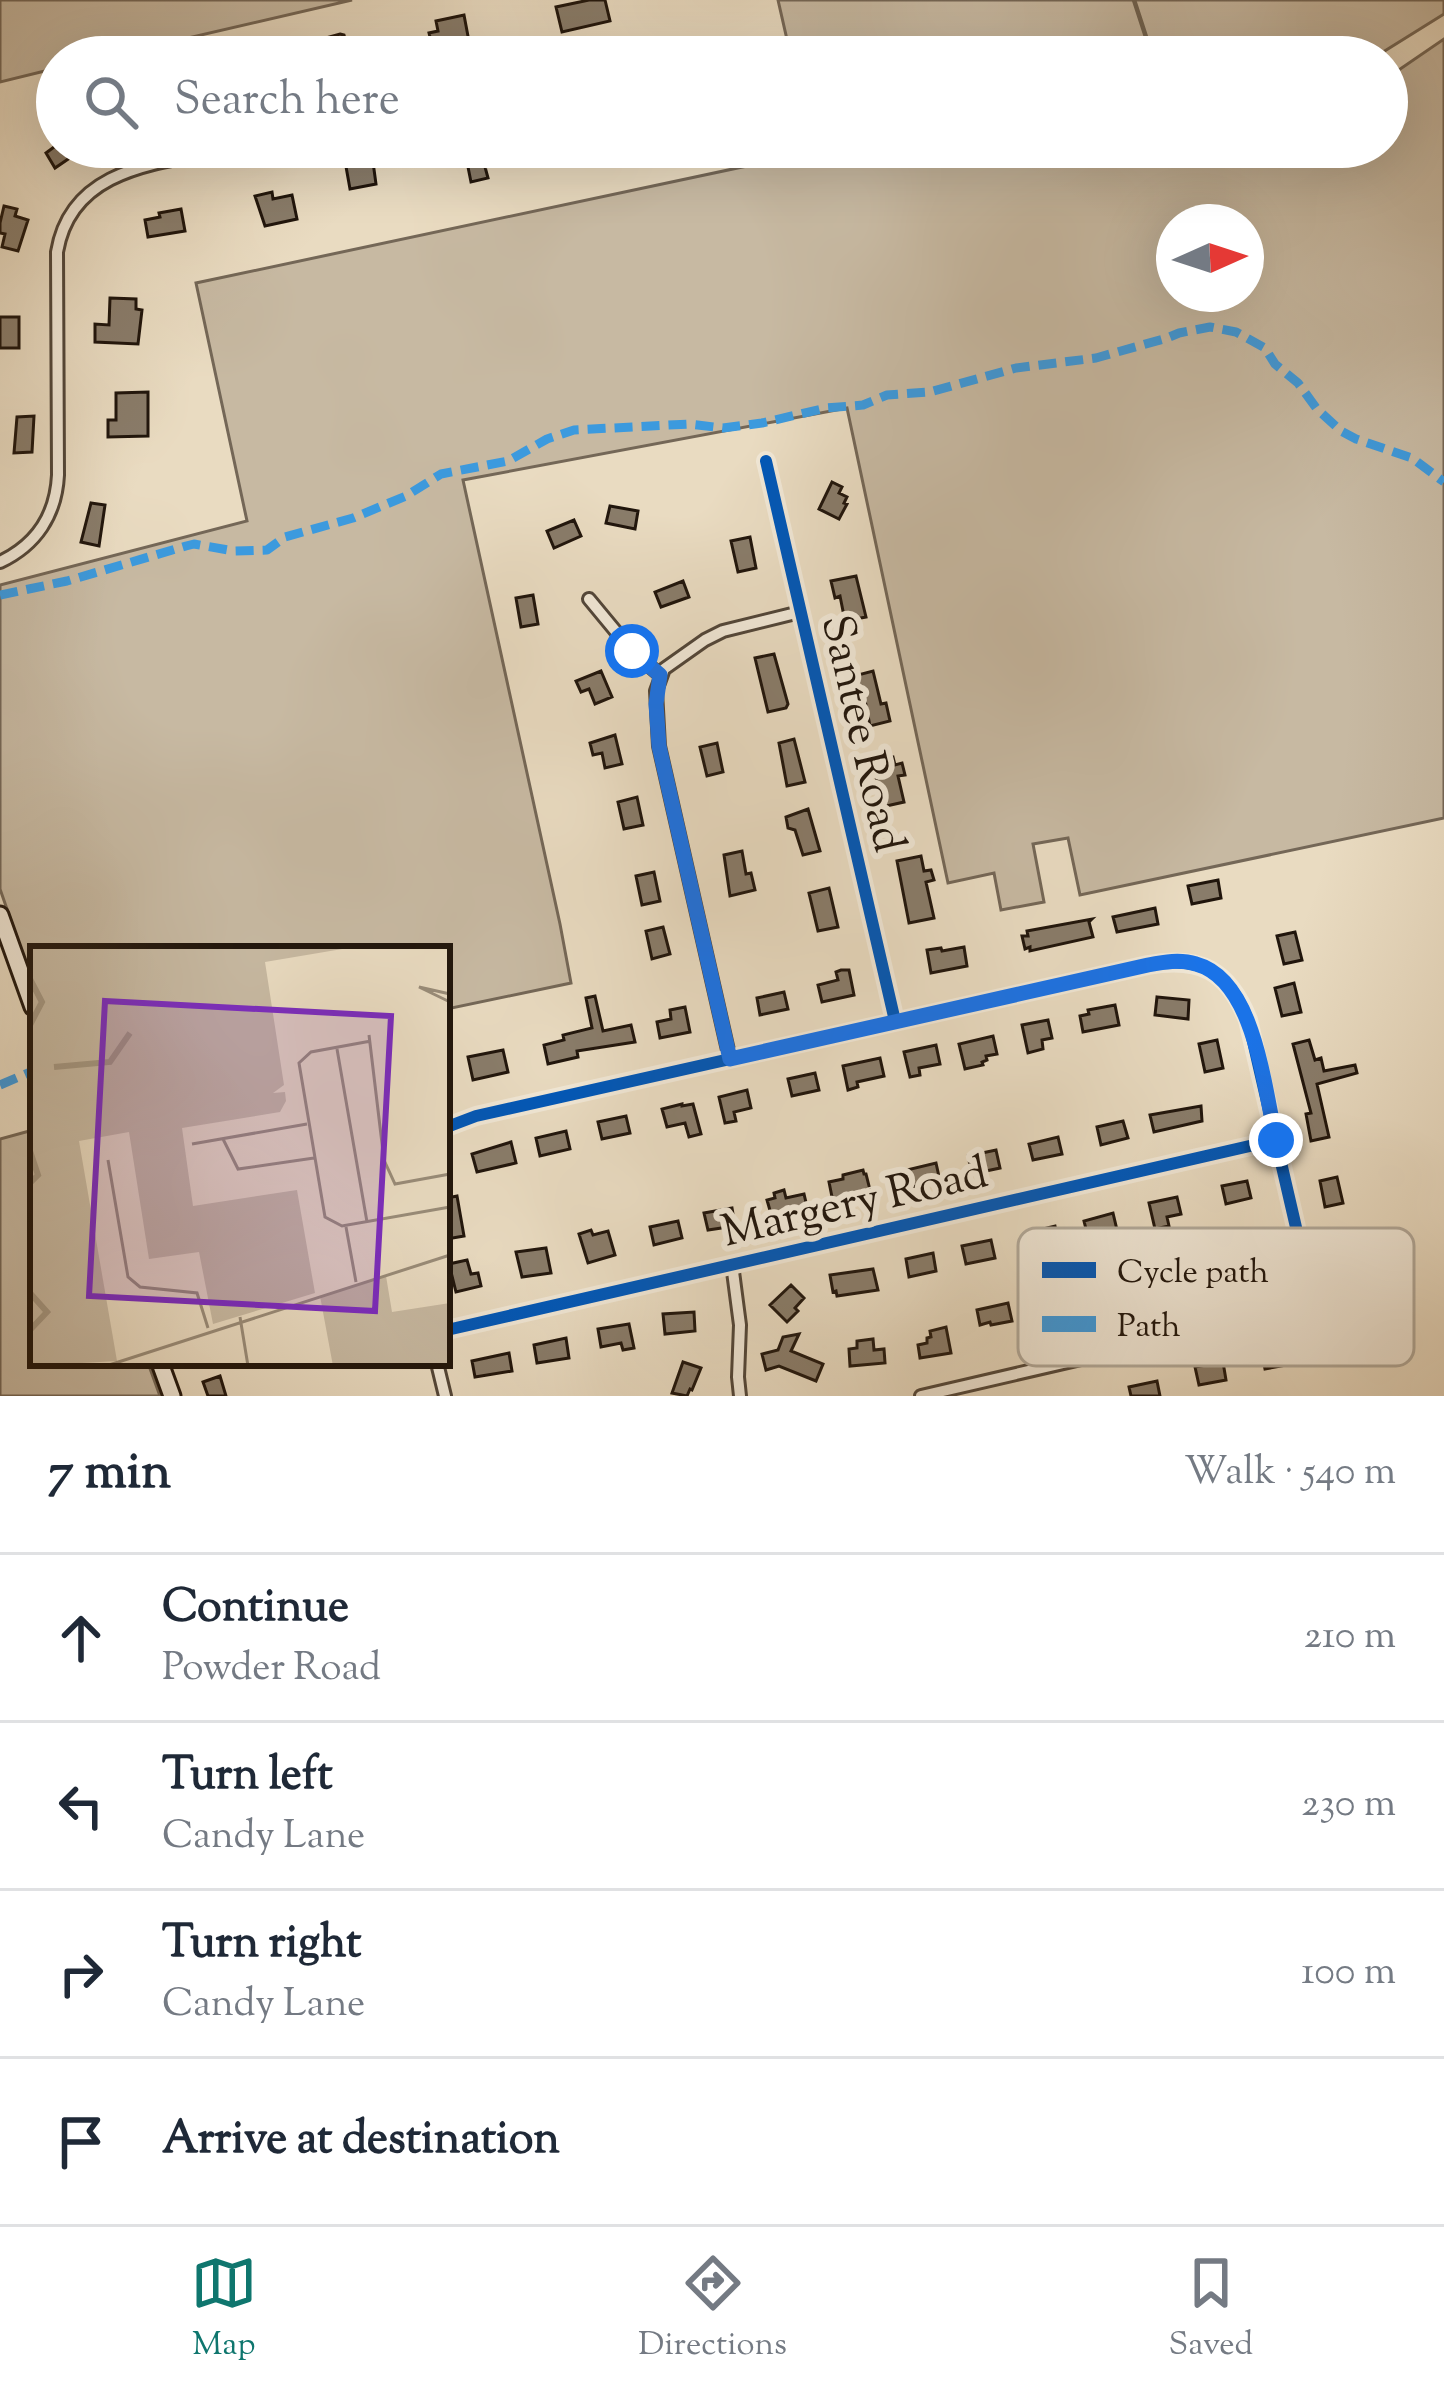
<!DOCTYPE html>
<html lang="en">
<head>
<meta charset="utf-8">
<style>
	:root { --surface:#fff; --page:#f2f2f3; --text:#1f2937; --muted:#747a83; --line:#e0e1e3; --accent:#0f766e }
	body { margin:0; font-family:"Sorts Mill Goudy",serif; background:var(--page); color:var(--text) }
	.compass { position:absolute; left:1156px; top:204px; width:108px; height:108px; border-radius:50%; background:var(--surface); box-shadow:0 12px 48px #0002; rotate:87deg }
	.stop { position:absolute; width:36px; height:36px; margin:-27px; border:9px solid #1a73e8; border-radius:50%; background:#fff }
	.stop.end { background:#1a73e8; border-color:#fff; box-shadow:0 3px 12px #0008 }
	.list { margin:0; padding:0; list-style:none }
	h2 { display:flex; justify-content:space-between; align-items:center; height:156px; margin:0; padding:0 48px; font-size:51px }
	h2 small { font-size:39px; font-weight:400; color:var(--muted) }
	.list li { display:grid; grid-template-columns:78px 1fr auto; gap:36px; align-items:center; box-sizing:border-box; height:168px; padding:0 48px; border-top:3px solid var(--line) }
	.list b { display:block; font-size:45px; white-space:nowrap }
	.list p { margin:0; font-size:39px; white-space:nowrap; color:var(--muted) }
	.list em { font-size:39px; font-style:normal; color:var(--muted) }
	.icon { flex:none; width:66px; height:66px; fill:none; stroke:currentColor; stroke-width:2; stroke-linecap:round; stroke-linejoin:round }
	.map { position:relative; flex:none; width:1444px; height:1396px; overflow:hidden }
	.search { position:absolute; background:var(--surface); box-shadow:0 12px 48px #0002; left:36px; right:36px; top:36px; height:132px; display:flex; align-items:center; gap:30px; box-sizing:border-box; padding:0 42px; border-radius:66px; color:var(--muted); font-size:45px }
	.sheet { height:828px; background:var(--surface) }
	nav { display:flex; justify-content:space-around; align-items:center; box-sizing:border-box; height:168px; border-top:3px solid var(--line); background:var(--surface); font-size:33px; color:var(--muted) }
	nav a { display:grid; justify-items:center; gap:6px }
	nav .on { color:var(--accent) }
	.map>svg:first-child { display:block }
	.green { fill:#c7b9a2; stroke:#746757; stroke-width:3; fill-rule:evenodd }
	.lines { fill:none; stroke-linecap:round; stroke-linejoin:round }
	.stream { stroke:#706453; stroke-width:4.5 }
	.building { fill:#897c6a; stroke:#20150c; stroke-width:3 }
	.street-casing { stroke:#524639; stroke-width:16 }
	.secondary-casing { stroke:#20150c; stroke-width:21 }
	.street { stroke:#f1e8d7; stroke-width:10 }
	.secondary { stroke:#f1e8d7; stroke-width:15 }
	.quiet { stroke:#3c9ade; stroke-width:9; stroke-dasharray:18 9; stroke-linecap:butt }
	.cycleway-casing { stroke:#f1e8d7; stroke-width:20 }
	.cycleway { stroke:#0057b8; stroke-width:12 }
	.route { stroke:#1a73e8; stroke-width:15 }
	.labels { text-anchor:middle; stroke-width:12; stroke-linejoin:round; paint-order:stroke }
	.street-label { font-size:45px; fill:#20150c; stroke:#f1e8d7 }
	.inset-river { fill:none; stroke:#a59883; stroke-width:6 }
	.inset-road { fill:none; stroke:#998c79; stroke-width:3 }
	.view { fill:#7b2cbf; fill-opacity:0.15; stroke:#7b2cbf; stroke-width:6 }
	.inset-edge { fill:none; stroke:#20150c; stroke-width:6 }
	.key { fill:#f1e8d7; stroke:#b2a99a; stroke-width:3 }
	.key-label { font-size:33px; fill:#20150c }
</style>
</head>
<body>
<div class="map">
<svg width="1444" height="1396" viewBox="0 0 1444 1396">
	<rect width="100%" height="100%" fill="#e9dbc1"/>
	<filter id="stains"><feTurbulence type="fractalNoise" baseFrequency=".00167" numOctaves="4"/><feColorMatrix values="0 0 0 0 .2 0 0 0 0 .09 0 0 0 0 .02 0 0 0 .5 -.17"/></filter>
	<radialGradient id="worn" r=".72"><stop offset=".6" stop-color="#630" stop-opacity="0"/><stop offset="1" stop-color="#630" stop-opacity=".3"/></radialGradient>
	<!-- green -->
	<path class="green" d="M0,0H352L106,57H57V68L0,82Z
		M778,0H1444V14L1375,57H791Z
		M1444,39V818L1080,895L1068,838L1033,844L1044,902L1001,910L994,873L948,883L847,408L463,480L560,924L571,983L447,1009V949H33V984L0,889V585L247,521L196,283L813,152V147H1273L1276,153L1285,147H1387V78ZM1174,222H1246V294H1174Z
		M33,1130V1363H148L160,1396H0V1139Z"/>
	<g class="lines">
		<!-- stream -->
		<path class="stream" d="M1134,0L1147,40L1159,57"/>
	</g>
	<!-- building -->
	<path class="building" d="M589,0H605L610,21L562,32L556,7Z
		M464,15L471,52L458,55V51L451,53L450,49L434,53L429,33L438,31L436,21Z
		M340,34L344,35L350,57H296L293,47Z
		M54,147H69L74,155L55,168L46,153Z
		M464,147H512L515,161L485,167L488,178L471,182Z
		M361,159L362,164L373,162L376,184L350,189L345,161Z
		M272,192L273,199L292,195L297,219L265,226L255,196Z
		M4,206L17,209L15,216L28,220L18,251L2,247L5,234L0,233V223Z
		M181,209L185,231L148,237L145,220L160,217L159,213Z
		M110,298L136,299V309L142,310L138,344L95,342V324L109,325Z
		M0,317H19V348H0Z
		M148,392V436L108,437V420H116V393Z
		M34,416L32,452L14,453L17,417Z
		M832,482L842,487L839,493L847,497L844,503L847,504L839,519L819,509Z
		M91,503L105,505L99,546L81,542Z
		M610,506L638,511L635,529L606,523Z
		M574,520L581,536L554,548L547,531Z
		M750,537L756,568L738,572L731,541Z
		M856,576L866,617L845,621L840,596L835,598L831,581Z
		M683,581L689,597L661,607L655,592Z
		M533,595L538,624L521,627L516,598Z
		M774,654L788,704L786,708L768,712L755,658Z
		M601,671L612,697L595,704L589,689L581,692L576,681Z
		M873,671L881,704L886,703L890,721L870,726L865,700L861,701L854,676Z
		M615,735L622,764L605,768L602,753L593,755L590,743Z
		M794,739L805,782L787,786L779,743Z
		M717,743L723,772L707,776L700,747Z
		M893,757L895,765L902,763L905,775L898,776L904,802L882,807L873,762Z
		M637,797L643,825L624,829L618,802Z
		M808,809L820,851L803,855L795,830L788,828L786,817Z
		M742,851L746,874L751,873L755,890L730,896L724,855Z
		M921,856L924,871L931,870L934,880L926,882L934,918L909,923L897,861Z
		M654,872L660,901L642,905L636,876Z
		M1218,880L1221,898L1192,904L1188,886Z
		M829,888L838,927L818,931L809,893Z
		M1155,908L1158,924L1117,932L1113,917Z
		M1092,919L1089,922L1093,937L1030,951V947L1025,949L1022,936H1028L1027,931Z
		M663,927L670,954L652,959L646,931Z
		M1295,932L1302,960L1284,964L1277,936Z
		M964,947L967,966L931,973L927,950L941,948L942,951Z
		M841,970H849L854,995L822,1002L818,985L838,980L836,972Z
		M1294,983L1301,1012L1282,1016L1275,988Z
		M784,992L788,1009L760,1015L757,998Z
		M595,996L603,1031L631,1025L635,1042L577,1051L578,1057L548,1064L544,1045L564,1040L563,1035L592,1028L586,998Z
		M1157,997L1189,1000L1188,1019L1155,1015Z
		M1115,1005L1119,1025L1083,1032L1080,1016L1089,1014L1088,1010Z
		M685,1007L690,1032L660,1038L657,1022L671,1019L670,1010Z
		M1048,1020L1052,1038L1042,1040L1043,1049L1028,1053L1022,1025Z
		M993,1036L997,1054L986,1056L987,1060L982,1062L983,1065L965,1069L959,1044Z
		M1217,1040L1223,1068L1205,1072L1199,1044Z
		M1309,1040L1315,1060L1321,1058L1324,1071L1355,1065L1357,1073L1317,1084L1329,1137L1311,1141L1306,1114L1311,1113L1293,1044Z
		M936,1045L940,1064L919,1068L920,1075L910,1077L904,1052Z
		M503,1050L508,1072L473,1080L468,1057Z
		M880,1058L884,1076L857,1082L858,1087L848,1090L843,1066Z
		M815,1073L819,1090L792,1096L788,1079Z
		M747,1090L751,1108L734,1112L736,1121L725,1123L719,1097Z
		M682,1104V1106L693,1104L701,1134L689,1137L685,1123L667,1127L662,1109Z
		M1201,1106L1202,1121L1154,1132L1150,1115Z
		M626,1116L630,1133L602,1139L598,1122Z
		M1123,1121L1128,1138L1101,1145L1097,1127Z
		M566,1131L570,1149L540,1156L536,1138Z
		M1058,1137L1062,1154L1033,1160L1029,1144Z
		M511,1142L516,1163L477,1172L472,1154Z
		M996,1150L1000,1168L972,1174L968,1156Z
		M936,1163L940,1181L898,1190L894,1173Z
		M863,1170L864,1174H866L871,1194L833,1202L829,1182L843,1179V1175Z
		M1337,1177L1343,1203L1325,1207L1320,1181Z
		M1247,1181L1251,1198L1226,1204L1222,1186Z
		M784,1190L786,1198L804,1194L808,1211L781,1218L780,1212L771,1214L767,1200L775,1198L774,1193Z
		M457,1196L464,1236L447,1239V1198Z
		M1177,1197L1181,1214L1167,1217L1169,1226L1155,1229L1149,1203Z
		M732,1208L735,1226L708,1230L704,1213Z
		M1113,1213L1117,1230L1098,1235L1100,1243L1090,1245L1084,1221Z
		M678,1221L682,1238L654,1245L650,1227Z
		M1055,1226L1059,1245L1030,1251L1026,1233Z
		M591,1230L593,1235L608,1231L615,1255L588,1263L579,1234Z
		M991,1240L995,1258L966,1264L962,1246Z
		M546,1248L551,1273L522,1277L516,1252Z
		M933,1253L936,1271L909,1277L906,1259Z
		M467,1260L471,1274L478,1273L481,1286L456,1292L449,1264Z
		M873,1269L878,1290L837,1296L836,1291L833,1292L830,1275Z
		M791,1285L804,1298L795,1308L798,1311L787,1322L770,1305Z
		M1008,1303L1012,1321L991,1325L990,1322L980,1325L977,1310Z
		M694,1312L695,1331L665,1334L663,1314Z
		M629,1324L634,1348L623,1350L621,1343L601,1347L598,1329Z
		M946,1327L951,1353L920,1358L918,1345L927,1343V1338L931,1337L930,1331Z
		M799,1334L791,1351L823,1364L816,1381L779,1366L766,1370L762,1354L778,1350L783,1337Z
		M566,1338L569,1358L537,1363L534,1345Z
		M873,1339L874,1350L884,1349L885,1363L850,1366L849,1349L857,1348V1341Z
		M1283,1350L1286,1365L1265,1369L1262,1354Z
		M509,1353L512,1371L475,1377L472,1361Z
		M683,1362L701,1368L692,1390L690,1389L687,1396L672,1393Z
		M1223,1362L1226,1380L1199,1385L1195,1367Z
		M220,1376L226,1396H208L203,1382Z
		M1157,1381L1160,1396H1131L1129,1387Z"/>
	<g class="lines">
		<!-- street casing -->
		<g class="street-casing">
			<path id="street" d="M653,57L667,54
				M766,461L895,1021
				M0,562C36,545 56,515 58,475L57,252C72,163 167,163 239,147
				M589,599L632,651L660,675
				M730,1059L659,746L656,691L664,669L705,640L723,631L800,612
				M447,1127L476,1116L1148,965C1200,956 1228,970 1248,1020L1314,1305
				M732,1264L740,1325L738,1377L740,1396
				M447,1330L1276,1140
				M437,1363L445,1396
				M921,1396L1344,1298"/>
		</g>
		<!-- secondary casing -->
		<g class="secondary-casing">
			<path id="secondary" d="M0,915L33,1007
				M160,1363L172,1396"/>
		</g>
		<!-- street -->
		<use href="#street" class="street"/>
		<!-- secondary -->
		<use href="#secondary" class="secondary"/>
		<!-- quiet -->
		<path class="quiet" d="M0,595L67,581L186,546L194,544L234,551L267,550L285,537L353,518L406,496L441,474L508,461L547,439L574,430L689,424L723,428L762,423L826,408L863,405L887,395L930,392L1016,368L1096,358L1167,338L1179,333L1210,327L1236,332L1265,348L1275,364L1298,383L1317,409L1341,431L1356,439L1412,458L1444,482
			M0,1085L33,1071"/>
		<!-- cycleway casing -->
		<g class="cycleway-casing">
			<path id="cycleway" d="M766,461L895,1021
				M447,1127L476,1116L1148,965C1200,956 1228,970 1248,1020L1314,1305
				M447,1330L1276,1140"/>
		</g>
		<!-- cycleway -->
		<use href="#cycleway" class="cycleway"/>
	</g>
	<g class="lines">
		<!-- route -->
		<path class="route" d="M632,651L660,675L656,704L659,746L730,1059L1148,965C1164,962 1180,959 1196,964C1255,980 1264,1088 1276,1140"/>
	</g>
	<g class="labels">
		<!-- street labels -->
		<g class="street-label">
			<text transform="translate(865 733) rotate(77)" y="16">Santee Road</text>
			<text transform="translate(854 1200) rotate(-13)" y="16">Margery Road</text>
		</g>
	</g>
	<!-- overview -->
	<g transform="translate(30 946)">
		<rect width="420" height="420" fill="#e9dbc1"/>
		<path d="M0,0H330L235,16L254,139L243,147L255,146L256,155L250,166L152,182L163,260L267,244L285,347L183,378L169,306L119,313L99,186L49,195L87,415L0,420ZM356,330L362,366L420,357V420H303L290,350Z" fill="#c7b9a2"/>
		<path class="inset-river" d="M0,33L12,56L0,79M24,121L80,116L100,87M0,205L8,229L0,237M0,347L17,366L0,384"/>
		<path class="inset-road" d="M420,48L389,41L420,56M339,89L354,214L365,238L420,228M341,95L281,106L269,117L295,271L312,280L420,261M307,103L337,276M193,193L208,223L284,212M162,198L277,178M78,214L98,331L110,341L167,347L178,382M316,281L326,336M210,371L218,420M76,420L420,309"/>
		<path class="view" d="M75,55L361,70L345,365L59,350Z"/>
		<rect width="420" height="420" class="inset-edge"/>
	</g>
	<!-- legend -->
	<rect x="1018" y="1228" width="396" height="138" rx="18" class="key"/>
	<rect x="1042" y="1262" width="54" height="16" fill="#0057b8"/>
	<rect x="1042" y="1316" width="54" height="16" fill="#3c9ade"/>
	<g class="key-label">
		<text x="1117" y="1282">Cycle path</text>
		<text x="1117" y="1336">Path</text>
	</g>
	<rect width="100%" height="100%" filter="url(#stains)"/>
	<rect width="100%" height="100%" fill="url(#worn)"/>
</svg>
<svg class="compass" viewBox="-18 -18 36 36"><path d="M0-13l5 13h-10z" fill="#e53935"/><path d="M0 13l5-13h-10z" fill="#747a83"/></svg>
<div class="stop" style="left:632px;top:651px"></div>
<div class="stop end" style="left:1276px;top:1140px"></div>
<div class="search"><svg class="icon" aria-label="search" viewBox="0 0 24 24"><circle cx="10" cy="10" r="6"/><path d="M15 15l6 6"/></svg>Search here</div>
</div>
<section class="sheet">
<h2>7 min<small>Walk · 540 m</small></h2>
<ul class="list">
<li><svg class="icon" aria-label="ahead" viewBox="0 0 24 24"><path d="M12 20V5M6 11l6-6 6 6"/></svg><div><b>Continue</b><p>Powder Road</p></div><em>210 m</em></li>
<li><svg class="icon" aria-label="left" viewBox="0 0 24 24"><path d="M17 20v-9H6M10 6l-5 5 5 5"/></svg><div><b>Turn left</b><p>Candy Lane</p></div><em>230 m</em></li>
<li><svg class="icon" aria-label="right" viewBox="0 0 24 24"><path d="M7 20v-9h11M14 6l5 5-5 5"/></svg><div><b>Turn right</b><p>Candy Lane</p></div><em>100 m</em></li>
<li><svg class="icon" aria-label="arrive" viewBox="0 0 24 24"><path d="M6 21V4h12l-3 4 3 4H6"/></svg><div><b>Arrive at destination</b></div></li>
</ul>
</section>
<nav>
<a class="on"><svg class="icon" aria-label="map" viewBox="0 0 24 24"><path d="M3 6l6-2 6 2 6-2v14l-6 2-6-2-6 2zM9 4v14M15 6v14"/></svg>Map</a>
<a><svg class="icon" aria-label="directions" viewBox="0 0 24 24"><path d="M12 3l9 9-9 9-9-9zM9 14v-3h6M13 9l2 2-2 2"/></svg>Directions</a>
<a><svg class="icon" aria-label="saved" viewBox="0 0 24 24"><path d="M7 4h10v16l-5-4-5 4z"/></svg>Saved</a>
</nav>
</body>
</html>
